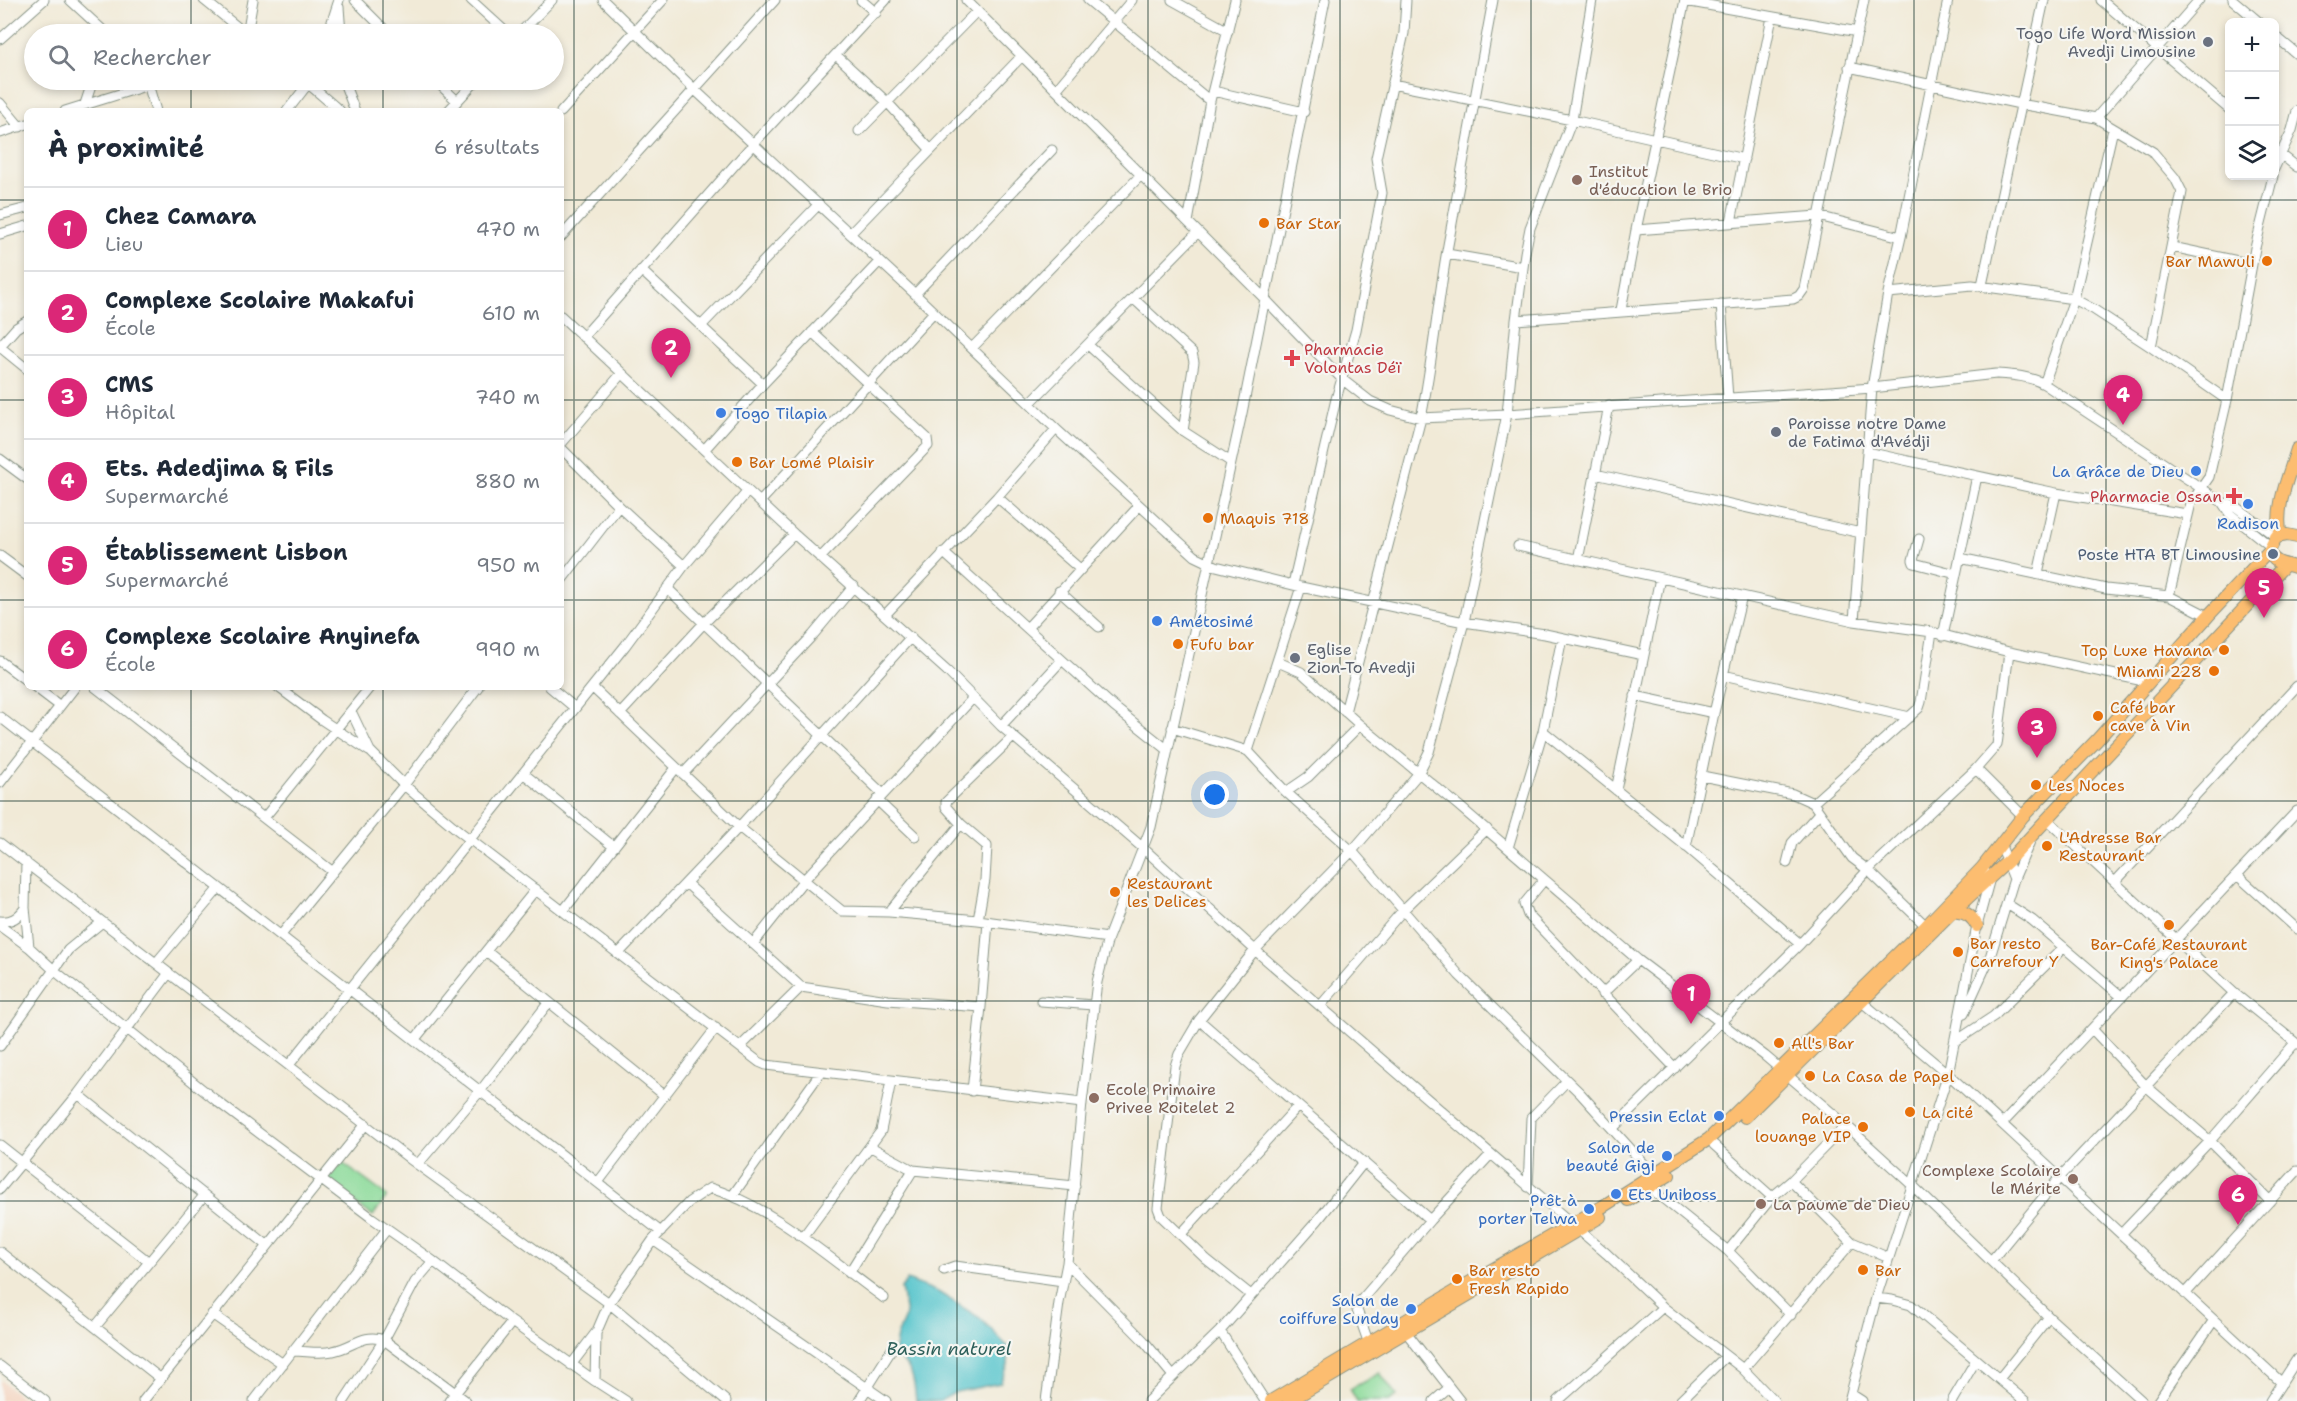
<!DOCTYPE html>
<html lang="fr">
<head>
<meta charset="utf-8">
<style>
	:root { --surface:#fff; --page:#f6f6f7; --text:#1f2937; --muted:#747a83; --line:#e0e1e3; --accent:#db2777 }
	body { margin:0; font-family:"Shantell Sans",sans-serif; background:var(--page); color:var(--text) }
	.controls { position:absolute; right:18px; top:18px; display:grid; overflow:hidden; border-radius:9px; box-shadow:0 3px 9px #0003 }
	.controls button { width:54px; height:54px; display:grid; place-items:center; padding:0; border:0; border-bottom:2px solid var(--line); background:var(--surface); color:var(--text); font:30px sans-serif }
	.you { position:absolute; left:1215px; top:795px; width:21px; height:21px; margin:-15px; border:4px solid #fff; border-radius:50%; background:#1a73e8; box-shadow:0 0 0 9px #1a73e833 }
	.badge { display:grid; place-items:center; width:39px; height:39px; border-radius:50%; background:var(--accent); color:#fff; font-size:20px; font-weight:700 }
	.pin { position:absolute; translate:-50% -50px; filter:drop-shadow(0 2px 3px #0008) }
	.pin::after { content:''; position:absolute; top:32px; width:21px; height:18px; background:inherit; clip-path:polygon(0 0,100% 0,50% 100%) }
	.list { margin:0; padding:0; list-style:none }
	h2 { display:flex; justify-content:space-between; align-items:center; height:78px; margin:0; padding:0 24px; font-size:26px }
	h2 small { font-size:20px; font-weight:400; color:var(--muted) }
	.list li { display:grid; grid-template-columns:39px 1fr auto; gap:18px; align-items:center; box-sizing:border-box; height:84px; padding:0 24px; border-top:2px solid var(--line) }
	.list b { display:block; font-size:22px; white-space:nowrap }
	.list p { margin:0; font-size:20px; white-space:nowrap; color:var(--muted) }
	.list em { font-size:20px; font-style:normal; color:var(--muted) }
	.icon { flex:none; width:33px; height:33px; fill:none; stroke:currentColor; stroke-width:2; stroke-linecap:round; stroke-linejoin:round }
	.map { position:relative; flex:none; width:2297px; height:1401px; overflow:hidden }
	.search { position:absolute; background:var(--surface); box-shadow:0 3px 9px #0003; left:24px; top:24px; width:540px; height:66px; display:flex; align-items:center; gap:15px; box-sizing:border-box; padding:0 21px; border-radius:33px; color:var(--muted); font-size:22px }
	.panel { position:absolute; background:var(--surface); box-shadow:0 3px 9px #0003; left:24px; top:108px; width:540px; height:582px; border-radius:9px }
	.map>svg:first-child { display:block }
	.built { fill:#f4d4bf }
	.green { fill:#8bda99; stroke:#558c66; stroke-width:1.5 }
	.water { fill:#57c5cc; stroke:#3b8180; stroke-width:1.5 }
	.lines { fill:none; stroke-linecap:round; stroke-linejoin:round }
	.minor-casing { stroke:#889486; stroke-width:11 }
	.major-casing { stroke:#889486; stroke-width:14 }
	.minor { stroke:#fff; stroke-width:9 }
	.major { stroke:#fcbd6f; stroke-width:12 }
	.grid { fill:none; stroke:#1f3d34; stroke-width:1.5; stroke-opacity:0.55 }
	.worship-dot { fill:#6b7280; stroke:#f6f6f2; stroke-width:2 }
	.education-dot { fill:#8d6e63; stroke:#f6f6f2; stroke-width:2 }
	.food-dot { fill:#e8710a; stroke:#f6f6f2; stroke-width:2 }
	.health-dot { fill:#e0444e; stroke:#f6f6f2; stroke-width:2 }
	.shop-dot { fill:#3f7fe0; stroke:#f6f6f2; stroke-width:2 }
	.service-dot { fill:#5c6f8a; stroke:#f6f6f2; stroke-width:2 }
	.labels { text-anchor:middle; stroke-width:4.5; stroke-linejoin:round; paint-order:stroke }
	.worship-label { font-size:16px; fill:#5b616d; stroke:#f6f6f2; text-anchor:start }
	.education-label { font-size:16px; fill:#785e54; stroke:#f6f6f2; text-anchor:start }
	.food-label { font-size:16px; fill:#c56008; stroke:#f6f6f2; text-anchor:start }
	.health-label { font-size:16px; fill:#be3a42; stroke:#f6f6f2; text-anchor:start }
	.shop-label { font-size:16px; fill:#366cbe; stroke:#f6f6f2; text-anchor:end }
	.service-label { font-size:16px; fill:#4e5e75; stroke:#f6f6f2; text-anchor:end }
	.water-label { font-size:18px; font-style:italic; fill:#2d5f5a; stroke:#f6f6f2 }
</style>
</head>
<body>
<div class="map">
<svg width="2297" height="1401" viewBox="0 0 2297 1401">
	<rect width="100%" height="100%" fill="#f6f6f2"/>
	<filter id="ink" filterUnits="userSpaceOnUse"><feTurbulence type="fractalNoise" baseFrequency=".0167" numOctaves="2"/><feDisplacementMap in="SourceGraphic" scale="12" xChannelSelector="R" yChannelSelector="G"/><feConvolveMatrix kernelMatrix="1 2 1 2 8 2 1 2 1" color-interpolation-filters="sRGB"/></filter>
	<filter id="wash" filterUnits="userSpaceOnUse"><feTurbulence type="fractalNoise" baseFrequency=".008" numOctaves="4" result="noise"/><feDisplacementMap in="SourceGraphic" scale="24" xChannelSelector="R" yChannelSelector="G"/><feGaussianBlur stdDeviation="1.35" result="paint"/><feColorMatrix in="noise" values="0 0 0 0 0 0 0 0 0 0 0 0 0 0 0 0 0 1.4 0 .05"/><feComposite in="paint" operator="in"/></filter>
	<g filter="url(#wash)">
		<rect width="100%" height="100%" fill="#f1ead7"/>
		<!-- built -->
		<path class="built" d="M0,1380L26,1401H0Z"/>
		<!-- green -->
		<path class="green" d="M341,1162L387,1196L373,1216L326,1183Z
			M1380,1373L1397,1396L1389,1401H1357L1350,1389Z"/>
		<!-- water -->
		<path class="water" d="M907,1280L938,1292L980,1318L1009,1348L1008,1365L1000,1383L956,1392L940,1401H916C914,1377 913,1369 894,1353L897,1336L906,1315L901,1288Z"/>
	</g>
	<g filter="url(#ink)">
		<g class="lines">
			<!-- minor casing -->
			<g class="minor-casing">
				<path id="minor" d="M70,0L107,34
					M204,0L246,34
					M355,0L389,34
					M471,0L508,34
					M603,0L695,90L915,294L1056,429L1195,556L1216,566L1301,587L1464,622L1545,634L1643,655
					M861,0L876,13
					M966,0L1264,298L1343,380L1370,401L1390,410L1421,418L1507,414L1872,388L1996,374C2012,375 2030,376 2044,384L2222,502L2236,507L2276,537
					M1088,0L1210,101
					M1172,0L1228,31
					M2101,0L2230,110
					M2233,0L2259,22
					M1685,1L1858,32
					M339,7L341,34
					M247,34L253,0
					M328,34L339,0
					M519,34L552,0
					M2274,35L2297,54
					M0,39L44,0
					M836,55L887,102L930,149
					M1849,67L2020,104L2096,118L2153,152L2175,178L2182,192L2151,347
					M304,80L340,111
					M343,80L355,111
					M435,80L457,101
					M148,84L156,111
					M1392,84L1572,120L1744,159
					M1056,90L1132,0
					M1213,91L1304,112
					M0,103L20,127
					M85,104L93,80
					M65,111L139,88L148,84L150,80
					M287,111L311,80
					M448,111L477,80
					M561,112L663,0
					M2096,118L2199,0
					M859,131L977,11
					M0,133L27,124
					M2274,149L2297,167
					M2274,169L2292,130L2297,111
					M0,215L27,208
					M1188,222L1210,101L1235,0
					M1731,222L1772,17
					M1636,230L1818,216L1901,237
					M0,234L27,226
					M850,234L1022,56
					M561,237L775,0
					M2172,247L2252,264
					M1447,254L1523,267
					M641,270L763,384
					M1982,285L2044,0
					M1888,293L1972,285L2074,299L2093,309L2151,347L2227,400
					M915,294L1052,150
					M1134,299L1192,353L1194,362L1183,431
					M1721,304L1728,398
					M1621,310L1636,230L1685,0
					M561,316L794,534L947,671L1001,726L1143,848L1255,950L1607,1254L1663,1307L1743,1369L1774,1401
					M1516,320L1793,299L1799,296L1804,289L1864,0
					M701,326L819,204
					M812,332L927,438L928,446L820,558
					M583,337L754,143L886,0
					M1088,345L1183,431L1231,462
					M0,346L16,328L27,321
					M0,347L27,369
					M972,348L1141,175
					M2044,384L2074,299L2113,129
					M1030,403L1198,232
					M561,444L622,373
					M561,448L619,506L684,566
					M704,450L763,384L879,262
					M1867,452L2056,493L2187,514
					M0,459L27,479
					M1595,474L1861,533
					M997,497L1080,569
					M760,502L934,312
					M2222,502L2230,514L2270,546
					M1919,539L1913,560L1914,563L1956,574
					M1518,546L1854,621L1932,632L2009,652L2148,682
					M943,552L1114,707L1168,750
					M0,556L27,576
					M1960,558L2106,589L2169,596L2208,616
					M1578,560L1609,406
					M2038,574L2056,493
					M561,581L619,506
					M1293,584L1336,399L1356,330L1382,193L1376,158L1404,33L1406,0
					M1301,587L1248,751L1286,792L1352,851L1459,975L1580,1093L1654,1175
					M667,588L883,794
					M1059,591L1099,627
					M2169,596L2191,503L2209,477L2227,400L2255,248L2273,176
					M885,615L997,497L1056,429
					M1854,621L1872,388L1888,293L1901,237L1948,0
					M1028,627L1139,506
					M1943,636L1977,476
					M0,661L27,681
					M1278,662L1301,672L1360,725L1459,806L1638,960L1765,1056L1846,1125L1913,1186L2049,1317L2142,1401
					M1723,675L1910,717
					M35,687L60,706
					M95,687L333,872
					M278,687L322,720L369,751
					M550,687L575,708
					M592,687L739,827L842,911L889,912L978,920L1108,938
					M1635,696L1714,713
					M351,711L370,751L404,785L459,831L759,1062L766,1065L1082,1103
					M1345,712L1421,418C1432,364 1437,310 1446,256C1461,170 1478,85 1493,0
					M620,714L704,623L794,534
					M0,717L661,1232
					M1001,726L1062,660
					M1172,728L1248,751
					M1543,731L1687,847L1800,944
					M1976,769L2023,816
					M523,773L614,847
					M683,774L813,635L854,586
					M1702,776L1793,794L1813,803L1852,858L1868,870L1926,926
					M0,783L75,687
					M1616,790L1660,578
					M1286,792L1308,777L1360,725
					M877,800L915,836
					M1813,803L1919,708L1921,702L1932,632
					M264,818L370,687
					M2047,819L2234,993L2297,1044
					M0,843L410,1159L609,1303L726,1401
					M2001,846L2014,879
					M1686,847L1714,713L1742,596
					M1508,848L1543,731L1562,638
					M26,862L25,908L29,947
					M1787,863L1792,843L1819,813
					M2237,875L2297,929
					M1544,880L1524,904L1528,915L1675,1068
					M2115,882L2297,686
					M687,884L801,987L888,1000L981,1007L988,922
					M2007,904L2032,920L2122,997
					M563,911L676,768
					M889,912L961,824
					M978,920L985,880L987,846L961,824L946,807V802L1013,737
					M0,921C11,922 18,918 25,908
					M0,926L29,947L55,971L218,1102L372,1218L433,1261L512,1322L595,1381
					M281,935L404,785L478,687
					M753,944L803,881L973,698
					M486,951L664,1095
					M619,953L739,827L911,637
					M156,963L219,888
					M1602,994L1638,960
					M1041,1001L1093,1005
					M1862,1002L1948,1074L2282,1383
					M1321,1005L1404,909L1487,829
					M1964,1014L1990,957L2014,879L2031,839
					M1199,1020L1430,1220L1491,1154
					M2093,1030L2146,1086L2210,1141L2270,1201
					M415,1039L536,889
					M1956,1041L1994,1016L2064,947
					M0,1046L68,950L101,923
					M740,1047L801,987
					M289,1065L625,646L684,566L748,491
					M972,1091L981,1007
					M78,1094L267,1245
					M2002,1124L2297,811
					M1613,1128L1800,944L1868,870L1976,769L1997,745L2009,652
					M0,1145L149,1262
					M1714,1145L1772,1197
					M871,1147L913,1170L1075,1186
					M418,1164L481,1090L549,1002
					M599,1181L716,1028
					M1791,1181L1852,1242
					M1528,1187L1531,1118L1566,1082
					M1650,1188L1728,1251L1791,1315
					M0,1189L78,1094L169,973
					M733,1195L821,1072
					M1181,1234L1298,1106
					M2121,1234L2210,1141L2295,1043
					M803,1237L881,1131L891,1081
					M653,1240L886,1401
					M1728,1251L1772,1197L1791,1181L1846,1125
					M0,1252L161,1379
					M1991,1261L2060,1177L2234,993
					M1067,1263L1144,1341L1173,1376
					M944,1270L955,1266L1063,1281
					M849,1273L913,1170
					M2185,1294L2297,1171
					M1251,1295L1206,1259L1161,1216L1158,1208L1175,1066L1179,1054L1199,1020L1255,950L1352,851L1395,801L1418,774L1429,752L1464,622L1507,414L1516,320L1525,253L1530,228L1572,120L1592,0
					M1876,1298L1892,1300L1911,1305L2025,1401
					M212,1314L283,1364
					M95,1327L203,1197
					M1220,1331L1265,1401
					M1406,1332L1460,1401
					M596,1333L595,1381L626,1401
					M1369,1344L1357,1310V1305L1430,1220
					M294,1351C306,1351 321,1354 333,1351C354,1347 362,1333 384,1340L466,1401
					M571,1365L597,1331L609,1303L653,1240L689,1202L710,1188C772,1206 831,1260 884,1298
					M0,1366L45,1401
					M1743,1369L1852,1242L1889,1258
					M1999,1379L2049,1317
					M1851,1394L1862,1401
					M143,1401L366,1124
					M254,1401L387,1229
					M344,1401L384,1340L415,1282L433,1261
					M449,1401L512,1322
					M859,1401L892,1349
					M1046,1401L1059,1303L1067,1263L1082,1103L1097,982L1108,938L1151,827L1242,413L1325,0
					M1148,1401L1220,1331L1318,1220L1364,1162
					M1434,1401L1449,1388
					M1558,1401L1663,1307
					M1680,1401L1726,1356
					M1849,1401L1876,1298L1948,1074L1977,926L1990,878L1982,868
					M1952,1401L1976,1360
					M2158,1401L2214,1320
					M2270,1401L2297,1359"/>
			</g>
			<!-- major casing -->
			<g class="major-casing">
				<path id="major" d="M2281,536C2274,507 2289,476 2297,449
					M2269,551C2275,566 2286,563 2297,568
					M1952,912C1964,910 1972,916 1977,926
					M1745,1117L1952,912L2008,861L2284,566
					M1628,1200L1669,1175
					M1271,1401L1462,1287L1602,1207L1709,1139L1926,926L1982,868L2023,816L2097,740L2208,616L2269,551L2276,537L2287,535L2297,537
					M1289,1401L1600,1217"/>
			</g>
			<!-- minor -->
			<use href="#minor" class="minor"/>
			<!-- major -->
			<use href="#major" class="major"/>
		</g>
	</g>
	<!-- grid -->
	<path class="grid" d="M191,0V34M383,0V34M574,0V1401M766,0V1401M957,0V1401M1148,0V1401M1340,0V1401M1531,0V1401M1723,0V1401M1914,0V1401M2106,0V1401M191,80V111M383,80V111M0,200H27M561,200H2297M0,400H27M561,400H2297M0,600H27M561,600H2297M191,687V1401M383,687V1401M0,801H2297M0,1001H2297M0,1201H2297"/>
	<!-- markers -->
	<g class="worship-dot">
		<circle cx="2208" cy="42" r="6"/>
		<circle cx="1776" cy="432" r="6"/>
		<circle cx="1295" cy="658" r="6"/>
	</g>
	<g class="education-dot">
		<circle cx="1577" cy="180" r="6"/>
		<circle cx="1094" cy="1098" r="6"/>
		<circle cx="2073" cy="1179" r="6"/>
		<circle cx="1761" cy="1204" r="6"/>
	</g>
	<g class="food-dot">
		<circle cx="1264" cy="223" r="6"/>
		<circle cx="2267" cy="261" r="6"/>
		<circle cx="737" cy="462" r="6"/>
		<circle cx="1208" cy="518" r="6"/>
		<circle cx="1178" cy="644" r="6"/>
		<circle cx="2224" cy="650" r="6"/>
		<circle cx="2214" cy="671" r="6"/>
		<circle cx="2098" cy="716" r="6"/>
		<circle cx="2036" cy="785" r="6"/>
		<circle cx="2047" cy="846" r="6"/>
		<circle cx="1115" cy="892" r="6"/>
		<circle cx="2169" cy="925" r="6"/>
		<circle cx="1958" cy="952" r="6"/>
		<circle cx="1779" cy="1043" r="6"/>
		<circle cx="1810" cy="1076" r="6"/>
		<circle cx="1910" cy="1112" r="6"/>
		<circle cx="1863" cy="1127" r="6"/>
		<circle cx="1863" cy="1270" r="6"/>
		<circle cx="1457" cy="1279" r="6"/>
	</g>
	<g class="health-dot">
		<path d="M1289 349h6v6h6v6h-6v6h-6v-6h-6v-6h6z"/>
		<path d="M2231 487h6v6h6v6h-6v6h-6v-6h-6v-6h6z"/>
	</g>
	<g class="shop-dot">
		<circle cx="721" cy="413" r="6"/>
		<circle cx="2196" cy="471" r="6"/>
		<circle cx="2248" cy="504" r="6"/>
		<circle cx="1157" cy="621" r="6"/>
		<circle cx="1719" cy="1116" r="6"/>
		<circle cx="1667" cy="1156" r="6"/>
		<circle cx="1616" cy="1194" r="6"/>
		<circle cx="1589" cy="1209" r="6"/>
		<circle cx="1411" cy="1309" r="6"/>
	</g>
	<circle class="service-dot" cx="2273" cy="554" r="6"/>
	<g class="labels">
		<!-- worship labels -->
		<g class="worship-label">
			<text x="2196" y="39" text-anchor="end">Togo Life Word Mission<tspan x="2196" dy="18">Avedji Limousine</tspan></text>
			<text x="1788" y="429">Paroisse notre Dame<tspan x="1788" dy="18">de Fatima d'Avédji</tspan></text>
			<text x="1307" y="655">Eglise<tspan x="1307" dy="18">Zion-To Avedji</tspan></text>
		</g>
		<!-- education labels -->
		<g class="education-label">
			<text x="1589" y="177">Institut<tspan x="1589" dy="18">d'éducation le Brio</tspan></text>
			<text x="1106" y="1095">Ecole Primaire<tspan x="1106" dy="18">Privee Roitelet 2</tspan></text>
			<text x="2061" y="1176" text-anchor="end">Complexe Scolaire<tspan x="2061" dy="18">le Mérite</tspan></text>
			<text x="1773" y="1210">La paume de Dieu</text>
		</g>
		<!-- food labels -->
		<g class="food-label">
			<text x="1276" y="229">Bar Star</text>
			<text x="2255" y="267" text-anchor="end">Bar Mawuli</text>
			<text x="749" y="468">Bar Lomé Plaisir</text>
			<text x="1220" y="524">Maquis 718</text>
			<text x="1190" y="650">Fufu bar</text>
			<text x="2212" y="656" text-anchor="end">Top Luxe Havana</text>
			<text x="2202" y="677" text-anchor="end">Miami 228</text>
			<text x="2110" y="713">Café bar<tspan x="2110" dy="18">cave à Vin</tspan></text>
			<text x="2048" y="791">Les Noces</text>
			<text x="2059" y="843">L'Adresse Bar<tspan x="2059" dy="18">Restaurant</tspan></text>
			<text x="1127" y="889">Restaurant<tspan x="1127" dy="18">les Delices</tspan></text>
			<text x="1970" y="949">Bar resto<tspan x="1970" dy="18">Carrefour Y</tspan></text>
			<text x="2169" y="950" text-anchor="middle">Bar-Café Restaurant<tspan x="2169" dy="18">King's Palace</tspan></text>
			<text x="1791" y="1049">All's Bar</text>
			<text x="1822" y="1082">La Casa de Papel</text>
			<text x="1922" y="1118">La cité</text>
			<text x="1851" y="1124" text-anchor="end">Palace<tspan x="1851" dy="18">louange VIP</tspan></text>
			<text x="1469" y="1276">Bar resto<tspan x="1469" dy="18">Fresh Rapido</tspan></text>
			<text x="1875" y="1276">Bar</text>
		</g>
		<!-- health labels -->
		<g class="health-label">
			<text x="1304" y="355">Pharmacie<tspan x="1304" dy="18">Volontas Déï</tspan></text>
			<text x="2222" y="502" text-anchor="end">Pharmacie Ossan</text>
		</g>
		<!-- shop labels -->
		<g class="shop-label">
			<text x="733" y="419" text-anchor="start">Togo Tilapia</text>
			<text x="2184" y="477">La Grâce de Dieu</text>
			<text x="2248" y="529" text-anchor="middle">Radison</text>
			<text x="1169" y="627" text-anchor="start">Amétosimé</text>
			<text x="1707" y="1122">Pressin Eclat</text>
			<text x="1655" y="1153">Salon de<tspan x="1655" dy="18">beauté Gigi</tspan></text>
			<text x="1628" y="1200" text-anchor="start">Ets Uniboss</text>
			<text x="1577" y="1206">Prêt à<tspan x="1577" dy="18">porter Telwa</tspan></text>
			<text x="1399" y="1306">Salon de<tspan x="1399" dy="18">coiffure Sunday</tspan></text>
		</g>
		<!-- service labels -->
		<g class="service-label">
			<text x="2261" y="560">Poste HTA BT Limousine</text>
		</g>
		<!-- water labels -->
		<g class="water-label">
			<text x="949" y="1355">Bassin naturel</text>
		</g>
	</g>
</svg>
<div class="controls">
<button>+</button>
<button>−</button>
<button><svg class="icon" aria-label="layers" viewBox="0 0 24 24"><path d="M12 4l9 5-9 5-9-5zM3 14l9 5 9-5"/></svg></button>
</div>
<div class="you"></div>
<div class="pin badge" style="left:1691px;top:1024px">1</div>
<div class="pin badge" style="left:671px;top:378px">2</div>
<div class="pin badge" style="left:2037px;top:758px">3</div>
<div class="pin badge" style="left:2123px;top:425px">4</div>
<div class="pin badge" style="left:2264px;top:618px">5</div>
<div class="pin badge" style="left:2238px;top:1225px">6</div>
<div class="search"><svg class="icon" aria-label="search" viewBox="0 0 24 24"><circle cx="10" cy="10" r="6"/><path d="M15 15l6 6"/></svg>Rechercher</div>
<section class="panel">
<h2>À proximité<small>6 résultats</small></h2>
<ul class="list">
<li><span class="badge">1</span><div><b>Chez Camara</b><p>Lieu</p></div><em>470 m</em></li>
<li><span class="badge">2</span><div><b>Complexe Scolaire Makafui</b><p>École</p></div><em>610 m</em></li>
<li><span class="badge">3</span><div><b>CMS</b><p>Hôpital</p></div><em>740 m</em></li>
<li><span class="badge">4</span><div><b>Ets. Adedjima &amp; Fils</b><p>Supermarché</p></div><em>880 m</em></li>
<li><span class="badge">5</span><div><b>Établissement Lisbon</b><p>Supermarché</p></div><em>950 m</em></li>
<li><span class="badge">6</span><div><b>Complexe Scolaire Anyinefa</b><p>École</p></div><em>990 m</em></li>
</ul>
</section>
</div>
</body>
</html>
